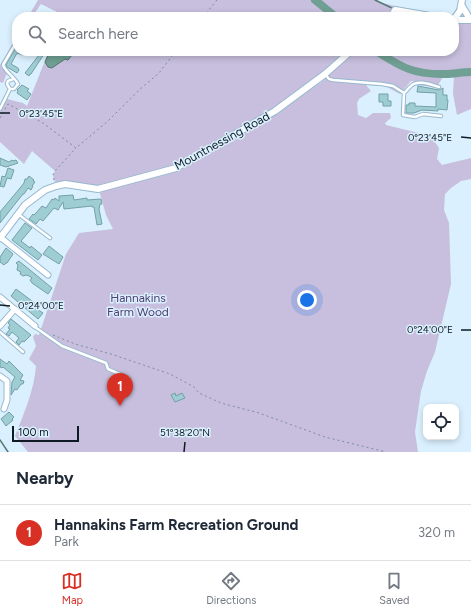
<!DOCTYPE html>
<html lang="en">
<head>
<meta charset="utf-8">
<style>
	:root { --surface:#fff; --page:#f2f2f3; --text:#1f2937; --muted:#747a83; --line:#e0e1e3; --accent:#d93025 }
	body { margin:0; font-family:Figtree,sans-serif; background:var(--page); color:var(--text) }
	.controls { position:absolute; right:12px; bottom:12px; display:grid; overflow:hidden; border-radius:8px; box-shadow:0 2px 6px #0003 }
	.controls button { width:36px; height:36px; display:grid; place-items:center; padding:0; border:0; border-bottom:1px solid var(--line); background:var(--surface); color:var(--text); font:20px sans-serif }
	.scale { position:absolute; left:12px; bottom:10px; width:67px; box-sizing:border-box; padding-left:4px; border:2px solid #0e1b24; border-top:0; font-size:11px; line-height:14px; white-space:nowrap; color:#0e1b24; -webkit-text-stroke:3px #dbf0fe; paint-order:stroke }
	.you { position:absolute; left:307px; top:300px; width:14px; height:14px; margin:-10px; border:3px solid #fff; border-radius:50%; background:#1a73e8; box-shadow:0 0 0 6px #1a73e833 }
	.badge { display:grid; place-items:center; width:26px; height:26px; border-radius:50%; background:var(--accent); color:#fff; font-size:13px; font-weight:700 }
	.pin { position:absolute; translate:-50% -33px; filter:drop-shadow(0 1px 2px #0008) }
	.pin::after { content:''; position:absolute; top:21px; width:14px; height:12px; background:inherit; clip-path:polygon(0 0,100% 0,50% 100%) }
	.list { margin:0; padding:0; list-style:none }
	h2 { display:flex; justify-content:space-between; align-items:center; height:52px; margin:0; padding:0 16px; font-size:17px }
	h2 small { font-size:13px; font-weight:400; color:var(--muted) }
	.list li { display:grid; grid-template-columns:26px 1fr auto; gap:12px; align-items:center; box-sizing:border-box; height:56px; padding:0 16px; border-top:1px solid var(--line) }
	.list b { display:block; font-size:15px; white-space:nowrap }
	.list p { margin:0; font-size:13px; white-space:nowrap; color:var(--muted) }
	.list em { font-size:13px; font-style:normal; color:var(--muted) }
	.icon { flex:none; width:22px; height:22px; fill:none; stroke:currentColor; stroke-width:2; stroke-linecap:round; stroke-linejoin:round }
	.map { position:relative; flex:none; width:471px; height:452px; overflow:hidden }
	.search { position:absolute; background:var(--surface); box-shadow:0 2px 6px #0003; left:12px; right:12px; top:12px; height:44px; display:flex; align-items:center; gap:10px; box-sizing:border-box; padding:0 14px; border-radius:16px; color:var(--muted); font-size:15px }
	.sheet { height:108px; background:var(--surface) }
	nav { display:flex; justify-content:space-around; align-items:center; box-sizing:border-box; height:56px; border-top:1px solid var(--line); background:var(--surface); font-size:11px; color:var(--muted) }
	nav a { display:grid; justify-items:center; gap:2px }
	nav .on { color:var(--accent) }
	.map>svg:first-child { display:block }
	.green { fill:#c7bfdd; fill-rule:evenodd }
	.water { fill:#709f93; stroke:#537772 }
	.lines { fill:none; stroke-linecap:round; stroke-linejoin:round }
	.stream { stroke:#537772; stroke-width:1.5 }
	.river { stroke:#709f93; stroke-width:8 }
	.building { fill:#9fcdd4; stroke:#73a0a6 }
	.service-casing { stroke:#97b9cf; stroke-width:4.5 }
	.minor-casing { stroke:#97b9cf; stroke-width:7 }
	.tertiary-casing { stroke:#97b9cf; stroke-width:8 }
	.path { stroke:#7d8e9a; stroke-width:1; stroke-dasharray:2 3; stroke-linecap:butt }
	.service { stroke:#fff; stroke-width:2.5 }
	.minor { stroke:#fff; stroke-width:5 }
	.tertiary { stroke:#fff; stroke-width:6 }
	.ticks { fill:none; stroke:#0e1b24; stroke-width:1.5 }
	.labels { text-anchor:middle; stroke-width:3; stroke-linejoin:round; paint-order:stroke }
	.street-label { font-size:12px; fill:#0e1b24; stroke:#dbf0fe }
	.park-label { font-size:12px; fill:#504072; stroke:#dbf0fe }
	.ticks-label { font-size:10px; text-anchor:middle; fill:#0e1b24; stroke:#dbf0fe; stroke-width:3; stroke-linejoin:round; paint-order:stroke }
</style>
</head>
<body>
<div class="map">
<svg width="471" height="452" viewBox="0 0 471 452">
	<rect width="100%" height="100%" fill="#dbf0fe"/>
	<!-- green -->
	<path class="green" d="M38,0H377L382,3L445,17H65V16L41,4L32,17H28Z
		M461,0L465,1L467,9L471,13V109L457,115L453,94L454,76L443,77L438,85L411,81L400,94L385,86L366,85L371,91L359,99L357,103L358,115L366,118L373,113H390L391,118L385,123L386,125L431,136L439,148L437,159L442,165L471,158V179L461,181L451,188L445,194L444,210L449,223L451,284L435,352L427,371L421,391L415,432L418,452H28L15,436C24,413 34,391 36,366L29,359L36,346L33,337L35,334L39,335L66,254L79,233L113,229L106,215L99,190L56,186L53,175L55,171L32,151L24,164L0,142V112L7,99L23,103L27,106L48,53L47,51H454V17H446L453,14ZM322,74L325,79L320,83L275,111L268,112Z
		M17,36V40L1,67L7,73L3,83L0,82V65Z"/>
	<!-- water -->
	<path class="water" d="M48,51H57L58,54L60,51H73L72,55L68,60L65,59L52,68L48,67L45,62L49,53Z"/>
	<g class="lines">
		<!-- stream -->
		<path class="stream" d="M375,0L394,9
			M0,440L8,452"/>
		<!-- river -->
		<path class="river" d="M315,0L336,17
			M376,51C401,67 414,75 446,74C454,74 462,72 471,72"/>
	</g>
	<!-- building -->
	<path class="building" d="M17,46V51H25L23,55L17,53L11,64L18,68L19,70L17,73L7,67L6,65Z
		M30,51H40L44,54L31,74H30L29,76L25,73L39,55Z
		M22,85L29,89L27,91L31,94L27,100L17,93L18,91L17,90Z
		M418,86L439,90L443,88V95H447V100H448L447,110L438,109V111L422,110L414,113H406V105H409V103H415V106L436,107V93L417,92Z
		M379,94H388V101H391V106H383V102H379Z
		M0,158L9,162L12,160L13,161L16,160L18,163L6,167L0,165Z
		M8,168L14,170L11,179L7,178L4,187L0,186L2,176L5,177Z
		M29,176L34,180L33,181L35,182L32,186H33L31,190L28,188L24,194H23L0,223V212L20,188L24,183L25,179H27Z
		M73,195L74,200L87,198V200L101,199L102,204H100L99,209L102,224L97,225L94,207H92V206L64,209L63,202L58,210L54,208L43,221L40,219L36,224L29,219L33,214L34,215L36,213L42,206L46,208L52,199L54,200L55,198L59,201V196Z
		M25,223L32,228L21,241L30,248L31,246L42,255L38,260L12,240Z
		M49,246L63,257L59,264L43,254Z
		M6,248L13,254L7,263H6L4,265L0,262V257Z
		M19,261L52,288L48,294L32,283L30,280L32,278L29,276L26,275L23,276L20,274L21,272L17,270L18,265L16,263Z
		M16,289L36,304L35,305L38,308L37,309L43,313L38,319L11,296Z
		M11,319L31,335L24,342L22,341L19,345L16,342L19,338L12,332L9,336L6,334L10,329L8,328L10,325L8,323Z
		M0,359L7,364L9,361L23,375L20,380L24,381L23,384H21L17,390L15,389L11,395L12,382L15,377L3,367L2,368L0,367Z
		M175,393L176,396L182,393L185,398L175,402L171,395Z
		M9,412L14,417L12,419L13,420L6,426L1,419Z"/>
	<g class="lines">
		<!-- service casing -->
		<g class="service-casing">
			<path id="service" d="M325,74L329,79L333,80L382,84L393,86L404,93C407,91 408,88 411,86C417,79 432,85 439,87
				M10,89L7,84L8,81L13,79
				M404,93L403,115L415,117L423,114L441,116
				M0,109L10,89H14L18,84C14,76 7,74 3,65L17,41
				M18,214L50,238
				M35,327L62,346L106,363L108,369L129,378
				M0,332L23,352"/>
		</g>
		<!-- minor casing -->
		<g class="minor-casing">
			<path id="minor" d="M0,237L48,275
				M0,297L35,326
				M0,326L15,309
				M0,376L7,381V400L4,409"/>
		</g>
		<!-- tertiary casing -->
		<g class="tertiary-casing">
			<path id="tertiary" d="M462,6L468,16L471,19
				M391,17L395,10L436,17
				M454,19L460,11L462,0
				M454,20H471
				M0,238L25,205L45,190L56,186L65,184L98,189L176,168L275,111L325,74L351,51"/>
		</g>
		<!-- path -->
		<path class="path" d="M203,17L217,0
			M0,118L8,104L43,123L76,148L108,121L139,90L159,73L176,51
			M54,180L53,175L55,171L76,148
			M53,335L75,344L111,354L170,374L194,387L199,393L221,403L259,413L325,437L386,452"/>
		<!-- service -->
		<use href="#service" class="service"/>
		<!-- minor -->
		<use href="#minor" class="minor"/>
		<!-- tertiary -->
		<use href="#tertiary" class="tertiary"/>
	</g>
	<!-- ticks -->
	<path class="ticks" d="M0,113H10M461,137L471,138M0,305L10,306M461,330H471M184,452L185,442"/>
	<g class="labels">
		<!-- street labels -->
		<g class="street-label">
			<text transform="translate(222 141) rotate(-29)" y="4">Mountnessing Road</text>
		</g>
		<!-- park labels -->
		<g class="park-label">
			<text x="138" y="302">Hannakins<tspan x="138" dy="14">Farm Wood</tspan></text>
		</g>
	</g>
	<g class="ticks-label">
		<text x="41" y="117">0°23'45"E</text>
		<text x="430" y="141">0°23'45"E</text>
		<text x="41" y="309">0°24'00"E</text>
		<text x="430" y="333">0°24'00"E</text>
		<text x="185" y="436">51°38'20"N</text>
	</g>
</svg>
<div class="controls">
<button><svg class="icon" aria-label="locate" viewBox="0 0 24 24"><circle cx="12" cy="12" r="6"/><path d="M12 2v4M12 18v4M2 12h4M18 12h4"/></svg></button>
</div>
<div class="scale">100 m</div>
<div class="you"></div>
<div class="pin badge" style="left:120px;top:406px">1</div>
<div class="search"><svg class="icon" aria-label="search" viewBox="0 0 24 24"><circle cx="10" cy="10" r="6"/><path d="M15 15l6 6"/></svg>Search here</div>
</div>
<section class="sheet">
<h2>Nearby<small></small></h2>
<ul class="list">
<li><span class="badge">1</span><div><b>Hannakins Farm Recreation Ground</b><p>Park</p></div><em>320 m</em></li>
</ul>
</section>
<nav>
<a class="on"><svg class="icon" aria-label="map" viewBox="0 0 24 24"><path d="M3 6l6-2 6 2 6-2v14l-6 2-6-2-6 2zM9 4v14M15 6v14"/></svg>Map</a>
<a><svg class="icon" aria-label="directions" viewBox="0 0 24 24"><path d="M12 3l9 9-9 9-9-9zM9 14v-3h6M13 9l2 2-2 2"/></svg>Directions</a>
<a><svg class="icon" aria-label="saved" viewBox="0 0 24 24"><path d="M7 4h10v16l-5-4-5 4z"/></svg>Saved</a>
</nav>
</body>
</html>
